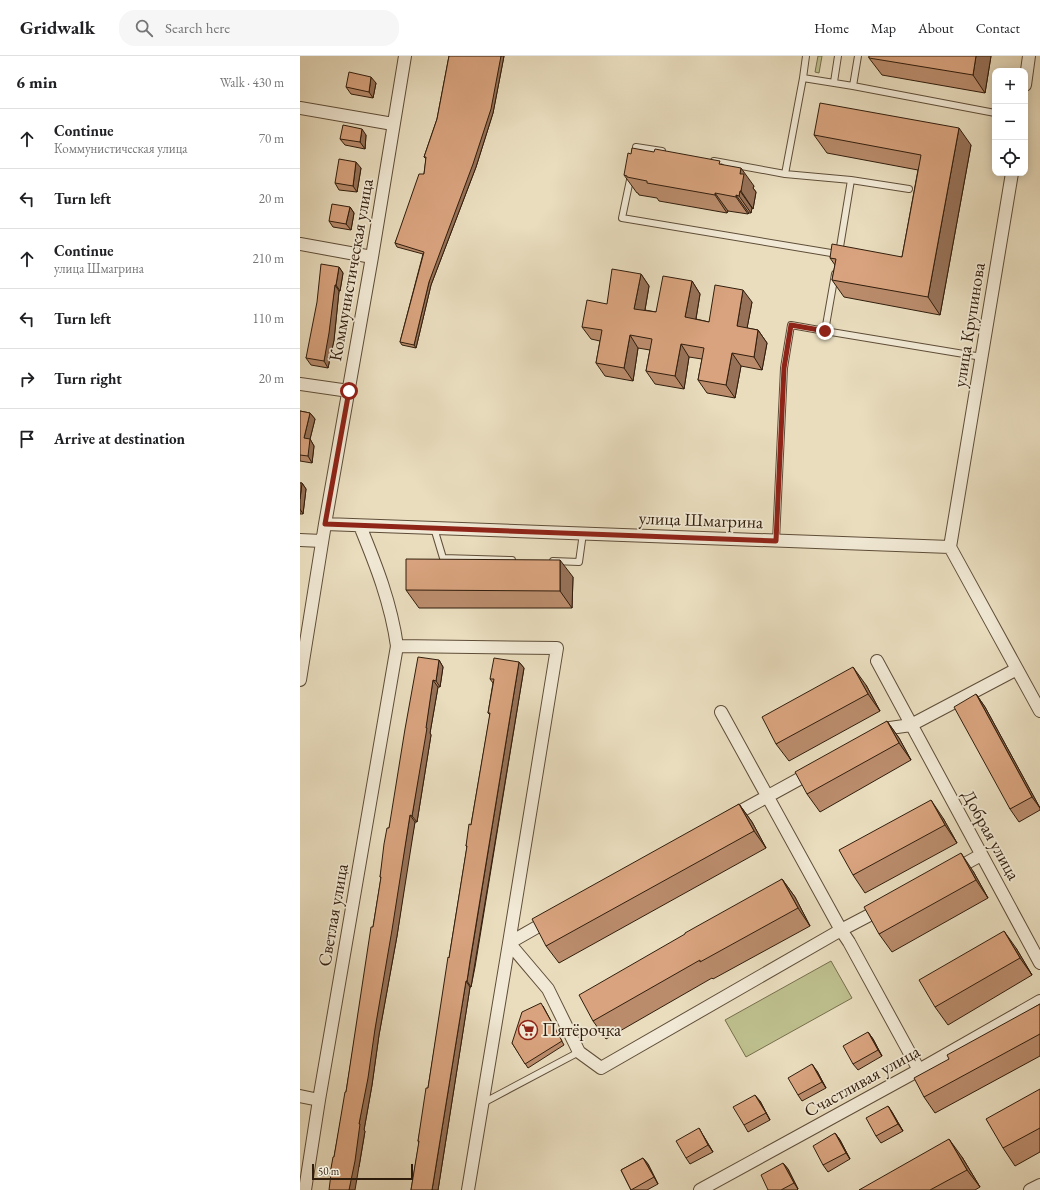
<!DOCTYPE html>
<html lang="en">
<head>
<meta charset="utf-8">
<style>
	:root { --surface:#fff; --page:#f6f6f6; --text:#202124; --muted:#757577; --line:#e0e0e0 }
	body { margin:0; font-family:"EB Garamond",serif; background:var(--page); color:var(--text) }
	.controls { position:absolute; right:12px; top:12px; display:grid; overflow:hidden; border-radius:8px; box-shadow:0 2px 10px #0003 }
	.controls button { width:36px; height:36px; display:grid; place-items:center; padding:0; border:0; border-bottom:1px solid var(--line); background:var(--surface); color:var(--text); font:20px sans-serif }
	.scale { position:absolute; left:12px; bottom:10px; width:101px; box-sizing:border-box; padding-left:4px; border:2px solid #311d0c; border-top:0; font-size:11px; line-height:14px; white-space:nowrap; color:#311d0c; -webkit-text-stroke:3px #f1e9d5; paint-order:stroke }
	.stop { position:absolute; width:12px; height:12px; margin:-9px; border:3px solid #8f2418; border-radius:50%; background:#fff }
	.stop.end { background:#8f2418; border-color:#fff; box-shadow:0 1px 4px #0008 }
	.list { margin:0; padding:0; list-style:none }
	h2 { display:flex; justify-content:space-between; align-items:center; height:52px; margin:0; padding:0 16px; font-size:17px }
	h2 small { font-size:13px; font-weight:400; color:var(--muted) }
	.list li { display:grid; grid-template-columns:26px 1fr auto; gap:12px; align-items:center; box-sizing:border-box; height:60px; padding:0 16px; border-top:1px solid var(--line) }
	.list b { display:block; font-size:15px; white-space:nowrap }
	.list p { margin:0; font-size:13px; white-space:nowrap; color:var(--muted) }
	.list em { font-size:13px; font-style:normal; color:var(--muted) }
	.icon { flex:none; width:22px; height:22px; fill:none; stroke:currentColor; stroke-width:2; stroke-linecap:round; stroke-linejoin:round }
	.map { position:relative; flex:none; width:740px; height:1134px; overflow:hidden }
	header { display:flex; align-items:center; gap:24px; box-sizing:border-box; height:56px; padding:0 20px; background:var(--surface); border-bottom:1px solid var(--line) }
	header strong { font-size:19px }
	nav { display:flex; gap:22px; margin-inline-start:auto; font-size:14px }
	.search { width:280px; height:36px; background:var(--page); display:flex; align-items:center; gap:10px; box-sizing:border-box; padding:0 14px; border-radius:16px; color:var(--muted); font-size:15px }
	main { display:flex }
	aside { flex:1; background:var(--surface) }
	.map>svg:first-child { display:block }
	.green { fill:#bdbf8d; stroke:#776e4c }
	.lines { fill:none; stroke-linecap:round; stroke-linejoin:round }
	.service-casing { stroke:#5f4d38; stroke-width:8 }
	.minor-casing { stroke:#5f4d38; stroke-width:14 }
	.service { stroke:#f1e9d5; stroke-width:6 }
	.minor { stroke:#f1e9d5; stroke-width:12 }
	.wall { fill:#ba8c6c; stroke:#311d0c }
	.shaded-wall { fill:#977258; stroke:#311d0c }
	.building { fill:#d8a37e; stroke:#311d0c }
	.route { stroke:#8f2418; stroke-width:5 }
	.labels { text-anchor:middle; stroke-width:3.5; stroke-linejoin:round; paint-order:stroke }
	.street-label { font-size:18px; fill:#311d0c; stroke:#f1e9d5 }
	.poi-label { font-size:18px; fill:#311d0c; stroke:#f1e9d5; text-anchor:start }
</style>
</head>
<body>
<header>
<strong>Gridwalk</strong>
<div class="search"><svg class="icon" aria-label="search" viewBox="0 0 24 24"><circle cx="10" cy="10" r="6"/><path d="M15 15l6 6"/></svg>Search here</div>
<nav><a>Home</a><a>Map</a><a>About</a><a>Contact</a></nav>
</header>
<main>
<aside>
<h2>6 min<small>Walk · 430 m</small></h2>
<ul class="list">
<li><svg class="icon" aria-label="ahead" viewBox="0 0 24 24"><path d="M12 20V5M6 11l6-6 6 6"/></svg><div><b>Continue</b><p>Коммунистическая улица</p></div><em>70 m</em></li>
<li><svg class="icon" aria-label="left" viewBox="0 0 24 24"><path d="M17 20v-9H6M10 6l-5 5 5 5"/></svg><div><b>Turn left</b></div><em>20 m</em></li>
<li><svg class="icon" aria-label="ahead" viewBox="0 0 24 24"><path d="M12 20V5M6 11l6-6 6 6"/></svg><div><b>Continue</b><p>улица Шмагрина</p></div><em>210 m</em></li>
<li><svg class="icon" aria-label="left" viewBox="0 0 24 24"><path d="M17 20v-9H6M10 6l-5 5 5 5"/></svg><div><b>Turn left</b></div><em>110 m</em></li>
<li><svg class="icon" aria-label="right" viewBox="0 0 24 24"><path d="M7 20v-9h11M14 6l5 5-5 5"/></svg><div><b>Turn right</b></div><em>20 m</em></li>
<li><svg class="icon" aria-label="arrive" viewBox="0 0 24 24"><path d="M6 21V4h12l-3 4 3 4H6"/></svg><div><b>Arrive at destination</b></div></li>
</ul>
</aside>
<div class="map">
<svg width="740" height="1134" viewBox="0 0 740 1134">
	<rect width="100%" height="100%" fill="#e9ddbe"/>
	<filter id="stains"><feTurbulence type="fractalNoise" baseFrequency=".005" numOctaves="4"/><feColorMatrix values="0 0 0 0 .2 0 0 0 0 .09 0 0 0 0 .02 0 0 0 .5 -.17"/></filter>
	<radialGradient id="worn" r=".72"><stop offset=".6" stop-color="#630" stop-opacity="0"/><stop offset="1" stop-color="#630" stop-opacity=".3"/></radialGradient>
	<!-- green -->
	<path class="green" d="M518,0H522L519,17L515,16Z
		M531,905L552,942L446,1001L425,964Z"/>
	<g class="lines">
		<!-- service casing -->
		<g class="service-casing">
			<path id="service" d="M506,0L503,22L553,30L695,57
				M503,22L485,118L551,124L539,197
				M534,26L538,0
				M553,30L558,0
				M335,100L336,91L362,95
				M414,105L485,118
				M331,119L322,162L537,198
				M551,124L609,133
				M535,218L525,275L682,301
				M134,472L143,502L212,504
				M476,485L484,312L491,269L525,275
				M253,505L279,506L283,477
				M183,1047L279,996"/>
		</g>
		<!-- minor casing -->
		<g class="minor-casing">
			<path id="minor" d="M725,29L729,0
				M0,52L93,68
				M0,188L72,201
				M0,328L49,335
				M25,468L650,491
				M0,484L22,485
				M650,491L712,117
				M650,491L740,655
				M97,590L257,592L209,887L168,1134
				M577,605L740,907
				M0,624L25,468L72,201L105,0
				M421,656L541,874L549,886L619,1014
				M577,679L590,672L611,669L717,613
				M430,761L512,716
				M654,814L681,799
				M251,863L209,887L248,933L279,996L301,1012L541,874L583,852
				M0,1040L19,1044
				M5,1134L19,1044L97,590C91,547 76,509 60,470
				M400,1134L619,1014L740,945
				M730,1134L740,1129"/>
		</g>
		<!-- service -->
		<use href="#service" class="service"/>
		<!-- minor -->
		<use href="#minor" class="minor"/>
	</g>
	<!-- wall -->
	<path class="wall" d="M149,0H204L193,57L176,111L131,229L116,292L102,289L100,286L123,198L97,191L95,187L124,118L126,103L124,101L137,63Z
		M569,0H691L685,37L582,19L569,2Z
		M76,27L73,42L51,38L46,31Z
		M66,79L65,93L45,89L40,83Z
		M514,79L671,89L640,259L544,241L532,224L535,209L530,202L602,201L618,114L527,97Z
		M422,108L454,130L453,132L456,136L453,153L452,152L451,157H449L448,158L428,155L427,157L359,145L357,142L339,139L338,137H337L324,119Z
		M61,112L57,136L39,134L35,127Z
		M50,151L54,157L51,174L33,171L29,165Z
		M39,211L43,217L40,235H39L34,284L28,312L11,309L6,302Z
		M341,218L349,230L345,254L356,256L392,225L400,238L396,263L409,266L452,246L447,272L458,274L467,287L462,314L441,310L435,342L407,337L398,324L402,303L389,301L384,333L355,328L346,315L350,294L338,292L333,325L305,320L296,307L300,285L291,283L282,271L307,248Z
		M0,355L10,357L15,363L10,383L14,390L12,407L0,405Z
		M0,427H2L6,433L3,458H0Z
		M273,521L272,552H119L106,534Z
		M139,604L143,611L140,631H138L130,677L131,679L117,766H115L109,798L97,880L79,979L72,1029L64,1074L65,1075L59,1111L31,1119L30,1118L34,1101L46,1036L81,822L80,821L89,772Z
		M219,606L224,612L175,911L171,931H170L138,1134H111L119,1087L118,1085L128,1032L167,791L166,790L171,769L190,659L188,657L193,627L190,623Z
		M566,629L580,655L489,705L476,688Z
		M676,638L685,651L740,752V754L719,766L710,753Z
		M587,665L599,682L611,704L520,756L507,738Z
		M439,748L452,766L466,792L259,907L246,890Z
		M643,762L657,787L565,837L553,819Z
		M673,815L688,842L592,896L579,878Z
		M482,823L495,841L510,870L413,923L412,922L306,983L293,965Z
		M716,892L732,919L648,969L635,951Z
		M740,948V1000L635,1057L624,1041L649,1003Z
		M243,950L264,989L228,1012L212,987Z
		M568,976L573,983L582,1000L558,1014L553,1008Z
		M517,1015L526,1032L502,1045L498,1039Z
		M740,1033V1096L715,1110L703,1092Z
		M460,1045L470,1064L448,1076L444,1069Z
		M588,1050L592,1056L603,1075L581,1087L576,1080Z
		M535,1077L540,1084L550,1103L528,1116L523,1109Z
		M403,1079L413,1096L390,1108L386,1102Z
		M662,1101L680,1131L675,1134H559Z
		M343,1102L348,1108L358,1128L347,1134H331L321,1114Z
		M483,1107L488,1113L498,1133L497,1134H468Z"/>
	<!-- shaded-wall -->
	<path class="shaded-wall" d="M201,0H204L193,57L176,111L131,229L116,292L114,289L129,226Z
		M676,0H691L685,37L673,19Z
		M71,21L76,27L73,42L69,36Z
		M659,72L671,89L640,259L628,241Z
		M62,73L66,79L65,93L60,86Z
		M56,106L61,112L57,136L53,130Z
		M441,112L454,130L453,132L456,136L453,153L441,135L440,118Z
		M440,135L452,152L451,157L439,140Z
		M415,137L428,155L427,157L415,139Z
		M436,139L449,157L448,158L436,141Z
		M50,151L54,157L51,174L46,168Z
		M39,211L43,217L40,235L36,229Z
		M341,218L349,230L343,265L334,253Z
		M392,225L400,238L394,274L385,261Z
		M35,229L39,235L34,284L28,312L24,305Z
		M443,234L452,246L445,283L437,270Z
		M458,274L467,287L462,314L454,301Z
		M330,279L338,292L333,325L324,312Z
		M381,288L389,301L384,333L375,320Z
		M432,297L441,310L435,342L426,329Z
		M10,357L15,363L10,383L14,390L12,407L8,400L4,382Z
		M2,427L6,433L3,458L0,453V443Z
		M260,504L273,521L272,552L260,535Z
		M139,604L143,611L140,631L136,625Z
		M219,606L224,612L171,931L167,925Z
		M553,611L566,629L580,655L568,638Z
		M133,624L138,631L130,677L131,679L117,766L112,760Z
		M676,638L685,651L740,752L732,741Z
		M587,665L599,682L611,704L599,687Z
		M631,744L643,762L657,787L645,769Z
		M439,748L452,766L466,792L454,775Z
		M110,759L115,766L97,880L79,979L72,1029L64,1074L65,1075L55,1134H49L59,1068Z
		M661,797L673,815L688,842L676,824Z
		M482,823L495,841L510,870L498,852Z
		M704,875L716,892L732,919L720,902Z
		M166,925L170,931L138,1134H132Z
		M568,976L573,983L582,1000L578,994Z
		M512,1008L517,1015L526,1032L522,1026Z
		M455,1039L460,1045L470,1064L466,1057Z
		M588,1050L592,1056L603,1075L598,1068Z
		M399,1072L403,1079L413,1096L408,1089Z
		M535,1077L540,1084L550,1103L546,1097Z
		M649,1083L662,1101L680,1131L667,1114Z
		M343,1102L348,1108L358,1128L354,1121Z
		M483,1107L488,1113L498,1133L494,1127Z"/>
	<!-- building -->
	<path class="building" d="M149,0H201L191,53L173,108L129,226L114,289L100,286L124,196L95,187L119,118H124L126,101H124L137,63Z
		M569,0H676L673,19L569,2Z
		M49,16L71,21L69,36L46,31Z
		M520,47L659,72L628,241L532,224L536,203L530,202L532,188L602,201L621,99L514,79Z
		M43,69L62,73L60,86L40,83Z
		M332,92L354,96L355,93L420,105L419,108L441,112L440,118H444L441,135H440L439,140L436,139V141L415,137V139L347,127V125L327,121V120L324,119L328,97L331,98Z
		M39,103L56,106L53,130L35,127Z
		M32,148L50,151L46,168L29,165Z
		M21,208L39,211L36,229H35L29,277L24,305L6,302L17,246Z
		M312,213L341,218L334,253L356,256L363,220L392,225L385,261L409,266L415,229L443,234L437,270L458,274L454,301L432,297L426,329L398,324L404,292L381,288L375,320L346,315L352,283L330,279L324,312L296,307L302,274L282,271L287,244L307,248Z
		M0,355L10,357L4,382L10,383L8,400L0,399Z
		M0,427H2L0,443Z
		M106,503L260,504V535L106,534Z
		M118,601L139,604L136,625L133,624L126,672H127L112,760L110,759L105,791L92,874L75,973L68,1022L59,1068H60L55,1105L49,1134H29L31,1118H30L33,1101H34L45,1036H46L71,871H73L81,821H80L84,788L87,772H89L105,673Z
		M194,602L219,606L170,905L167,925H166L132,1134H111L119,1085H118L126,1032H128L148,901L149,902L167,790H166L169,768L171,769L190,657H188L194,623H190Z
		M553,611L568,638L476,688L462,661Z
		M676,638L732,741L710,753L654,651Z
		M587,665L599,687L507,738L495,716Z
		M631,744L645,769L553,819L539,794Z
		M439,748L454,775L246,890L232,863Z
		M661,797L676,824L579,878L564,851Z
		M482,823L498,852L400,906V904L293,965L279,939L385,878V877Z
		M704,875L720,902L635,951L619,924Z
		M241,947L262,985L225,1008L212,987L222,956Z
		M740,948V978L624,1041L614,1022L649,1003L647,999Z
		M568,976L578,994L553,1008L543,990Z
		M512,1008L522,1026L498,1039L488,1022Z
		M740,1033V1072L703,1092L686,1063Z
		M455,1039L466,1057L444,1069L433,1051Z
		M588,1050L598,1068L576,1080L566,1062Z
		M399,1072L408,1089L386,1102L376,1085Z
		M535,1077L546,1097L523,1109L513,1090Z
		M649,1083L667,1114L630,1134H559Z
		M343,1102L354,1121L331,1134L321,1114Z
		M483,1107L494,1127L481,1134H468L461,1119Z"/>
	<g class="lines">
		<!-- route -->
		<path class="route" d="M49,335L25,468L476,485L484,312L491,269L525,275"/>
	</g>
	<!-- icons -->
	<defs>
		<g id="supermarket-ring" transform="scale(1)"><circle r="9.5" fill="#f1e9d5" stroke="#8f2418" stroke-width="1.5"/><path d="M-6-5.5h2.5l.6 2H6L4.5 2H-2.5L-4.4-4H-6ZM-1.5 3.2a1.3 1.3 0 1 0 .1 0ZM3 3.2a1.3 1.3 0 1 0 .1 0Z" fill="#8f2418"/></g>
	</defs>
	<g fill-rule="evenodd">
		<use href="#supermarket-ring" x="228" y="974"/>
	</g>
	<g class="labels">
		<!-- street labels -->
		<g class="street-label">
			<text transform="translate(51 214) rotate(-80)" y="6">Коммунистическая улица</text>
			<text transform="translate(669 269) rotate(-81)" y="6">улица Крупинова</text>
			<text transform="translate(401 464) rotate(2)" y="6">улица Шмагрина</text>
			<text transform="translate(691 779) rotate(61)" y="6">Добрая улица</text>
			<text transform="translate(33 859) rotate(-80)" y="6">Светлая улица</text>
			<text transform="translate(562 1025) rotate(-29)" y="6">Счастливая улица</text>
		</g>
		<!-- poi labels -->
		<g class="poi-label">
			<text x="242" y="980">Пятёрочка</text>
		</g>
	</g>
	<rect width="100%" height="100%" filter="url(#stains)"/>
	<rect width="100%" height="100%" fill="url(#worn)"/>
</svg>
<div class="controls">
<button>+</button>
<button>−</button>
<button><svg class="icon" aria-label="locate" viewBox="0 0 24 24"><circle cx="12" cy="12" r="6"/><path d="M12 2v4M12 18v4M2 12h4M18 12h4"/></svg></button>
</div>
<div class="scale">50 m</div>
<div class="stop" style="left:49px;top:335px"></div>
<div class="stop end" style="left:525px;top:275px"></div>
</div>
</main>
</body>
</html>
